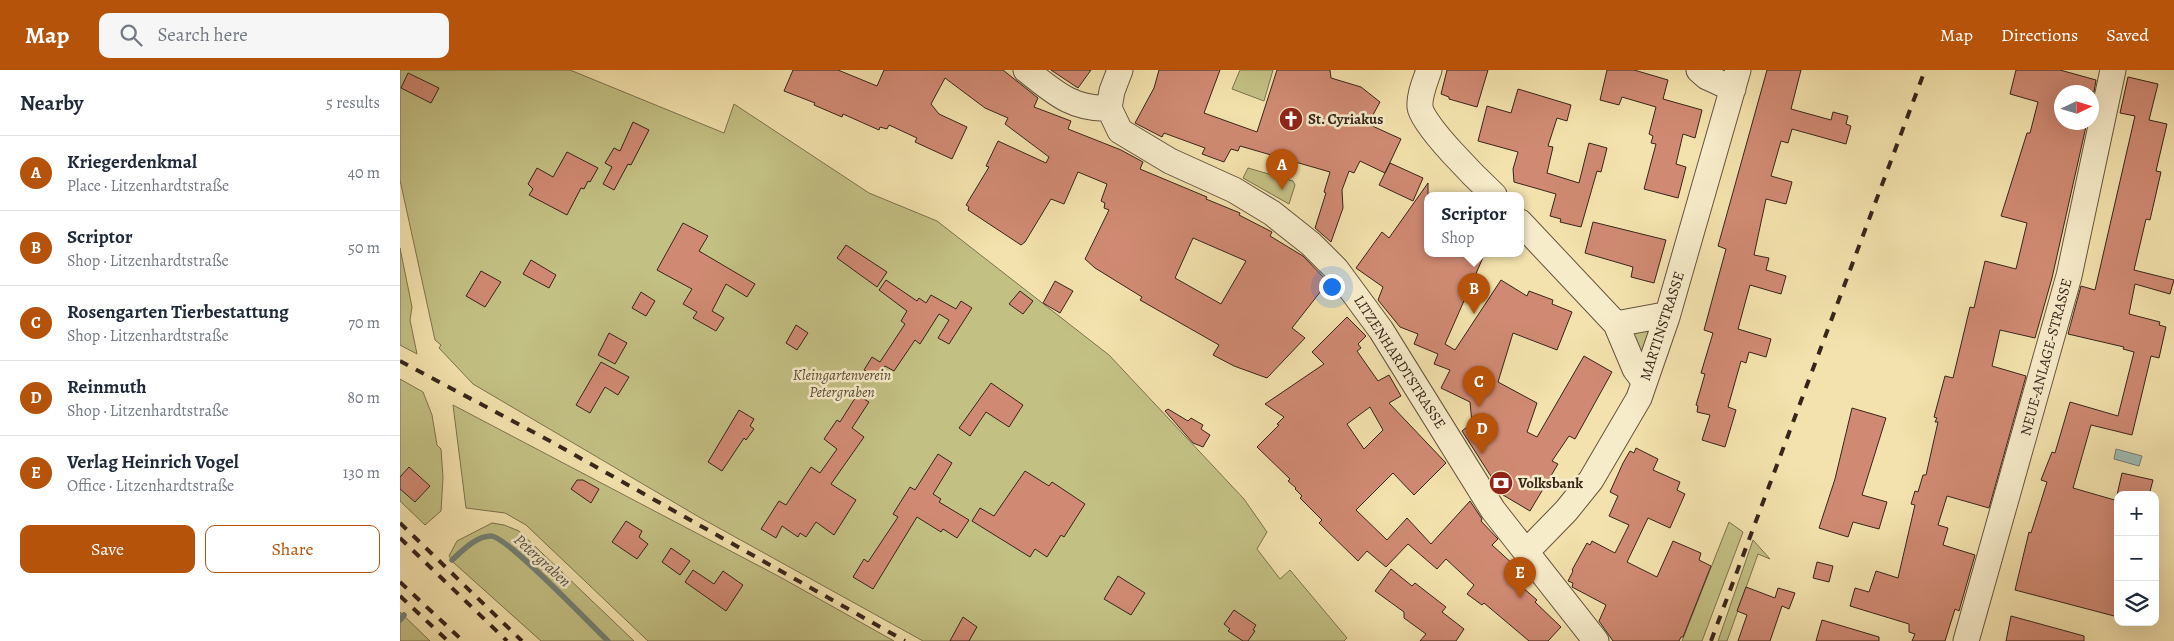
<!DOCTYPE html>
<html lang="en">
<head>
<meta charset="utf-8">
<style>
	:root { --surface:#fff; --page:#f6f6f7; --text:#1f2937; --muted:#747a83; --line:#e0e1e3; --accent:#b45309 }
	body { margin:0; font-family:Alegreya,serif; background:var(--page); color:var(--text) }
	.controls { position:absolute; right:15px; bottom:15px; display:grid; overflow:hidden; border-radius:10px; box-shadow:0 5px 20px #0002 }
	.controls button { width:45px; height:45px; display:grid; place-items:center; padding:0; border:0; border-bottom:1px solid var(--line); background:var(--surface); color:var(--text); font:25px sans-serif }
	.compass { position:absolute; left:1654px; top:15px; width:45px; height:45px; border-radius:50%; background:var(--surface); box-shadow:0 5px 20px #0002; rotate:86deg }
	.you { position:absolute; left:931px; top:216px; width:18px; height:18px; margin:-12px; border:4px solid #fff; border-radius:50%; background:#1a73e8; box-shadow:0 0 0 8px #1a73e833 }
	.badge { display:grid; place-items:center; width:32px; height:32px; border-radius:50%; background:var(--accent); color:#fff; font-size:16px; font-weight:700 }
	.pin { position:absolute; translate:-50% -41px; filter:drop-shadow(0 1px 2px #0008) }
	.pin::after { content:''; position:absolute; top:26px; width:18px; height:15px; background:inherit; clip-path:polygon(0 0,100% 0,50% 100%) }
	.popup { position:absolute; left:1024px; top:122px; width:100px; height:65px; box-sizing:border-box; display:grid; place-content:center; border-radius:10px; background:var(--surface); filter:drop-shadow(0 1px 4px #0005); font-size:16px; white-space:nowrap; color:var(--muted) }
	.popup b { font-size:19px; color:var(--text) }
	.popup::after { content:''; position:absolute; left:50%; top:100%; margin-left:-10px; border:10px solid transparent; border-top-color:var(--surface) }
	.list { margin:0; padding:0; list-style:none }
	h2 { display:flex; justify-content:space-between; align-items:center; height:65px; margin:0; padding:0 20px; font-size:21px }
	h2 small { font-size:16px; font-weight:400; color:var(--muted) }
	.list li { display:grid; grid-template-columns:32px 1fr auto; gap:15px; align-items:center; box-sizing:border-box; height:75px; padding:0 20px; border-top:1px solid var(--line) }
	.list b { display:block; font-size:19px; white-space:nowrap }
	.list p { margin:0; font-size:16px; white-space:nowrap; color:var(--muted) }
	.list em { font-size:16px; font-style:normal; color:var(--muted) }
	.actions { display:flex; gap:10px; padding:15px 20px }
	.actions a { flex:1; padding:11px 0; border:1px solid var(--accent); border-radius:10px; text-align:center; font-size:18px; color:var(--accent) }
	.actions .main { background:var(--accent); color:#fff }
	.icon { flex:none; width:28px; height:28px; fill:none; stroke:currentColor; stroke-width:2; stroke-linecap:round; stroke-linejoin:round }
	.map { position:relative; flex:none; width:1774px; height:571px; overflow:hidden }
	header { display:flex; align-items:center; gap:30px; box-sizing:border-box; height:70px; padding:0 25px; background:var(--accent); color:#fff }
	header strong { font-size:24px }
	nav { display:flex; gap:28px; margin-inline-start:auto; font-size:18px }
	.search { width:350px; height:45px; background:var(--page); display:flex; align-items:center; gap:12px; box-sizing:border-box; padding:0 18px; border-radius:10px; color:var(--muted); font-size:19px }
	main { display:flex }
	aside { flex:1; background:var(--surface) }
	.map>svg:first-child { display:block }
	.green { fill:#c3c084; stroke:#7d724f }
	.water { fill:#9dbcb2; stroke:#748075 }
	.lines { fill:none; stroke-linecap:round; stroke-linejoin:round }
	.stream { stroke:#748075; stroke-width:5.5 }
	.building { fill:#d08a73; stroke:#37251a; fill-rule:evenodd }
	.minor-casing { stroke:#66543f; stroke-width:27 }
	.minor { stroke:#f7ecca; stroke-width:25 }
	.rail { stroke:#37251a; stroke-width:4; stroke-dasharray:9 9; stroke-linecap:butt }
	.labels { text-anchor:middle; stroke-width:5; stroke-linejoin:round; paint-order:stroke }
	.poi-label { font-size:15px; font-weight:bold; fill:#37251a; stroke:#f7ecca; text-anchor:start }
	.street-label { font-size:15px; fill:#37251a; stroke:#f7ecca }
	.park-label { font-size:15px; font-style:italic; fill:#5a4c34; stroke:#f7ecca }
	.water-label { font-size:16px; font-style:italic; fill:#565248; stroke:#f7ecca }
</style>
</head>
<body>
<header>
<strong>Map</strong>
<div class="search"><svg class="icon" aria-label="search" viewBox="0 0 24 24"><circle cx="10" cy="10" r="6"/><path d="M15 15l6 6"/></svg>Search here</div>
<nav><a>Map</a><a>Directions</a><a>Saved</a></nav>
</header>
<main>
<aside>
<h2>Nearby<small>5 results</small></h2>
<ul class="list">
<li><span class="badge">A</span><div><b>Kriegerdenkmal</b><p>Place · Litzenhardtstraße</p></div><em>40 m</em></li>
<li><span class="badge">B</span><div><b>Scriptor</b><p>Shop · Litzenhardtstraße</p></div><em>50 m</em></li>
<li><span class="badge">C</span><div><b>Rosengarten Tierbestattung</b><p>Shop · Litzenhardtstraße</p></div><em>70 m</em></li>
<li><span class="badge">D</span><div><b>Reinmuth</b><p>Shop · Litzenhardtstraße</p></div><em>80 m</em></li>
<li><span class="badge">E</span><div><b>Verlag Heinrich Vogel</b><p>Office · Litzenhardtstraße</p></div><em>130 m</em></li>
</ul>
<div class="actions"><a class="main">Save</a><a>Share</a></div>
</aside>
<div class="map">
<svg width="1774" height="571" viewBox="0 0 1774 571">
	<rect width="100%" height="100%" fill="#f3e2ad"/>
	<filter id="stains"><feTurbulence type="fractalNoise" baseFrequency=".004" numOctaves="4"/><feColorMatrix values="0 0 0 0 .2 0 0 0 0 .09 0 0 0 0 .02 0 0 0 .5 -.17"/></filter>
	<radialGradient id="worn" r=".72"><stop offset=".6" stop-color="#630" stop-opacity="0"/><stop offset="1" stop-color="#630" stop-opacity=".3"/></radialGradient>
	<!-- green -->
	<path class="green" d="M0,0H170L324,63L334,34L469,123L537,151L709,285L844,429L867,462L857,479L880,509L890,500L947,568L944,571H523L299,447L73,314L39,278L41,275L35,270L0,110Z
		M840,0H873L864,31L832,19Z
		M848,98L893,111L895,115L889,134L843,108Z
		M0,178L12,237L10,250L17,284L0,275Z
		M1232,261H1253L1243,291Z
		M0,309L23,322L32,345L37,375L41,379L43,407L41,441L25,455L0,431Z
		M53,335L380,507L494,571H248L126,455L105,443L66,438Z
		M1329,452L1343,462L1302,571H1282Z
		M92,453L104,455L119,461L234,571H141L54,493L49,486L57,471Z
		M1353,470L1370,489L1358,484L1327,571H1318Z
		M0,542L30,571H0Z"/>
	<!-- water -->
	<path class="water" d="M1716,379L1742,386L1739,396L1714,389Z"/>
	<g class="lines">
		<!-- stream -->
		<path class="stream" d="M52,490C62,481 76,466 91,466C107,466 191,555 208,571
			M0,550L4,545"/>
	</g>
	<!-- building -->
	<path class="building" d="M393,0H438L477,16L484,0H603L638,28L634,37L671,51L668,59L721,80L743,92L740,99L807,127L806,129L840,143L839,145L872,162L870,166L903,186L928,212L892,258L905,268L867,308L834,296L813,285L819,275L740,230L742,227L695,198L685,189L709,140L704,138L705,133L701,131L707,114L678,102L664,134L651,129L625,172L621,175L568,140L569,137L566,135L589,97L586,96L598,71L646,93L649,87L605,54L608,48L585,38L545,8L531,34L539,44L567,57L552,89L515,72L517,68L489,55L487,59L480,57L479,60L443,44L442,47L414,35L415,33L384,21ZM793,168L846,191L821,234L775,208Z
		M651,0H691L678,18Z
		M759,0H820L804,43L857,62L877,0H930L931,8L961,17L980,32L968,54L1001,69L985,103L960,91L954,103L949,101L942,120L943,138L931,172L915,158L926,123L924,122L930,102L840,76L838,81L831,79L824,92L802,84L805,78L764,63L762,67L735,53L754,18Z
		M1047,0H1088L1077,37L1049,29V27L1041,24Z
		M1207,0H1234L1268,10L1263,29L1302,40L1295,68L1283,64L1276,94L1286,97L1278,128L1244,119L1256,74L1251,73L1253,66L1249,64L1256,37L1222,27L1219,35L1200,30Z
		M1367,0H1401L1391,39L1431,50L1433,42L1448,46L1446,54L1451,56L1446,74L1392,59L1388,73L1381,71L1371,106L1392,112L1386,134L1366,129L1354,185L1369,188L1366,200L1386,206L1381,224L1350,215L1338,259L1371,269L1366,287L1349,282L1346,293L1341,291L1328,337L1336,340L1325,377L1302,370L1310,345L1297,342L1298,336L1296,335L1305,304L1301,303L1313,263L1304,260L1326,179L1318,176Z
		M1616,0H1660L1696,10L1694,22H1662V52H1687L1652,208L1635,268L1600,260L1592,296L1626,306L1589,438L1547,426L1538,455L1548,458L1543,475L1575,485L1559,541L1555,539L1545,571H1512L1515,564L1509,562V554L1450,536L1455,518L1469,522L1476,501L1498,508L1515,435L1511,434L1515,421L1518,422L1523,405H1526L1538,352H1535L1537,348L1534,347L1545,306L1553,308L1570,237L1574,238L1585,191L1616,199L1627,153L1601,146L1627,63H1630L1638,32L1610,24Z
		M8,3L39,18L31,33L1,18Z
		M1728,7L1758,14L1749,50L1767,54L1756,101L1761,102L1750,150L1746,149L1734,200L1774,210L1770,224L1735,214L1729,244L1760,252L1759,255L1766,257L1759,288L1751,286L1732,365L1691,355L1673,418L1718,431V547L1615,520L1629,462L1631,463L1647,412L1641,410L1652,382L1655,383L1670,332L1718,346L1734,282L1723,279L1724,277L1668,264L1681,216L1695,220L1735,46L1720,43Z
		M1118,19L1171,35L1167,51L1157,48L1148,76L1153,77L1147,103L1179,113L1189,73L1207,78L1201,102L1197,101L1181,157L1160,152L1161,149L1150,146L1156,124L1114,112L1113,99L1118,82L1078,71L1087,36L1111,43Z
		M233,52L249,60L231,95L228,94L214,120L203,114L212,97L205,93L214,78L220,81Z
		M167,82L198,98L190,112L188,111L184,119L181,118L167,145L129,125L133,119L128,114L137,98L153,107Z
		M990,93L1023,108L1013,131L979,115Z
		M1028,113V183H1085L1045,274L1055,280L1101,210L1127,226L1129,221L1153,230L1152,234L1172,242L1157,280L1113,263L1098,312L1137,333L1127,362L1137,367L1184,286L1212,302L1175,369L1169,366L1152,391L1158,394L1130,441L1103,425L1062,361L1072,353L1070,332L1041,318L1050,300L1034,294L1038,284L1014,274L1018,264L1000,257L978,230L983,217L956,198L982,162L989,168Z
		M1193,152L1266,170L1254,213L1231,207L1233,197L1185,183Z
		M283,153L308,166L299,181L355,214L347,227L326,214L312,241L324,248L316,261L293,248L297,242L283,234L292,219L257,200Z
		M446,175L487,202L477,217L437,188Z
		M131,190L156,205L149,218L123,204Z
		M81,201L101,212L85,237L66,226Z
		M486,210L517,231L519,228L526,233L531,225L556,239L561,231L572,238L549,274L538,268L549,250L539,244L520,274L515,270L494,301L485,296L477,308L464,300L472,287L480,292L505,254L501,251L507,241L479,220Z
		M655,211L673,221L660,243L643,233Z
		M620,221L633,231L623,244L609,234Z
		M241,222L255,231L246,246L232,238Z
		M947,247L966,266L958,274L961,278L957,281L978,311L989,305L1001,326L989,333L1046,393L1014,425L993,403L956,440L987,470L1007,448L1031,474L1070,431L1082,449L1081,451L1098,469L1092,475L1115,496L1107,504L1137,530L1135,532L1161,557L1148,571H1129L1084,533L1082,535L1067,524L1074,515L1046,489L1037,499L1008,474L986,497L967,481L958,491L919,453L922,450L900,428L902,426L895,419L896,418L888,411L890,409L857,377L879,355L877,354L884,347L865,334L924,294L912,282ZM970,337L983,360L964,379L947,354Z
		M396,255L408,263L397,280L386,273Z
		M209,263L227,273L215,294L198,285Z
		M201,292L229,307L218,325L205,317L190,343L176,335Z
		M591,313L623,335L609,357L586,342L570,366L559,358Z
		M457,325L469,332L452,358L464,367L431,414L456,430L434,465L416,452L406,467L400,463L398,467L382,456L376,468L361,459L379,431L386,435L411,397L420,403L437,379L424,369L437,350L440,352Z
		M1452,338L1486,348L1462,425L1487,432L1479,459L1453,452L1448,467L1419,458L1435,409Z
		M768,339L788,351L791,348L803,355L801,359L810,365L803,377L793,373L765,341Z
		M339,340L354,349L350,356L354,359L346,370L344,368L322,401L308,392Z
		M1236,378L1258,389L1253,400L1280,412L1277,420L1285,424L1270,458L1248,448L1227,492L1257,507L1273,471L1301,483L1299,490L1311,496L1283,567H1281L1279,571H1213L1199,551L1206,535L1172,517L1173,513L1168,511L1173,501L1172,500L1187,473L1190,475L1192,471L1215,483L1229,455L1209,446L1218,426L1210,422L1223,393L1230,381L1234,383Z
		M538,384L552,393L533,424L541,429L539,432L569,450L557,468L543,459L541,462L517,447L473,519L453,507L464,489L468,492L498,447L493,444L510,417L515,420Z
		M9,397L30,416L15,432L0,419V407Z
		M625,401L649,416L652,412L685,434L664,467L661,465L647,487L635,479L630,487L572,451L580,438L594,446Z
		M1722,403L1753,410L1749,425H1717Z
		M177,410H183L199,419L191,433L171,419Z
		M226,451L242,461L239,467L248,474L237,489L212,472Z
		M271,478L290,491L280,505L262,492Z
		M1417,492L1433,496L1429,512L1413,508Z
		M991,499L1012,516L1015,513L1046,537L1042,542L1064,559L1056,571H1020L1026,564L1004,548V542L975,521Z
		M293,500L314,514L323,501L343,515L326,541L285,512Z
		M718,506L745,523L731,545L704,529Z
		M1346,517L1375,528L1378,518L1395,523L1389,539L1382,536L1370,571H1338L1347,545L1337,541Z
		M834,540L856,555L853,560L855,561L848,571H843L828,561L830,559L824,554Z
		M1611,546L1684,566V571H1606Z
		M563,547L577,557L569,571H550Z
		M1422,550L1479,567V571H1416Z"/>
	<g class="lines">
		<!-- minor casing -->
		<g class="minor-casing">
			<path id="minor" d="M626,0C653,21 672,40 709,38
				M720,0L712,21L709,38L720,61L770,91L834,120L872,143L911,174L936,199L981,260L1093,440L1196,571
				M1029,0C1025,12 1019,25 1020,37C1022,55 1079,111 1094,125
				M1299,0L1307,7L1333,19
				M1120,152L1216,254L1235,299L1244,311
				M1216,254L1259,246L1267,247
				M1126,482L1166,441L1191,410L1239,328L1267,247L1338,0
				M1566,571L1669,206L1713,0"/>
		</g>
		<!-- minor -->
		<use href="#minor" class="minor"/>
		<!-- rail -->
		<path class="rail" d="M0,291L150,371L505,571
			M0,453L122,571
			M0,468L107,571
			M0,512L63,571
			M0,526L48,571
			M1311,571L1525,0"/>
	</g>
	<!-- icons -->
	<defs>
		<g id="church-disc" transform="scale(1.25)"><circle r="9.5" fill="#8f2418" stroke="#f7ecca"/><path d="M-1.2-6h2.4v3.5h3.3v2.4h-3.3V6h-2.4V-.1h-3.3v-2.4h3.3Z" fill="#fff"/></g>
		<g id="bank-disc" transform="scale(1.25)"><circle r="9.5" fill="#8f2418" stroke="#f7ecca"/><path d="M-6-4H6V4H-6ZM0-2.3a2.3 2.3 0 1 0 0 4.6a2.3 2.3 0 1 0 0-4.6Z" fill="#fff"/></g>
	</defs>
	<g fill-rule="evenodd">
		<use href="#church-disc" x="891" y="49"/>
		<use href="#bank-disc" x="1101" y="413"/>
	</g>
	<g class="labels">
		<!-- poi labels -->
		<g class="poi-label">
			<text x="908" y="54">St. Cyriakus</text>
			<text x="1118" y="418">Volksbank</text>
		</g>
		<!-- street labels -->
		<g class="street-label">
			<text transform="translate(1262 256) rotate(-72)" y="5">MARTINSTRASSE</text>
			<text transform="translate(1646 287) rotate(-75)" y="5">NEUE-ANLAGE-STRASSE</text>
			<text transform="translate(1000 292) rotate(57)" y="5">LITZENHARDTSTRASSE</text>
		</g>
		<!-- park labels -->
		<g class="park-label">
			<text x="442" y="310">Kleingartenverein<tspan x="442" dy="17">Petergraben</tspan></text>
		</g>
		<!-- water labels -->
		<g class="water-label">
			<text transform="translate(143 490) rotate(42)" y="6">Petergraben</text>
		</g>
	</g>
	<rect width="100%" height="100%" filter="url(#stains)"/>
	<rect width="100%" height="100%" fill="url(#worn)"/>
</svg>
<div class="controls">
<button>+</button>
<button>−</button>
<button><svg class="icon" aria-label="layers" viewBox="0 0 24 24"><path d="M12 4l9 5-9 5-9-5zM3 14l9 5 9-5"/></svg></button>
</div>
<svg class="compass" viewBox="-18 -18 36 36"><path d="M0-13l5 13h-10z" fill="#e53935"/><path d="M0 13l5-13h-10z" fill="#747a83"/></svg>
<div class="you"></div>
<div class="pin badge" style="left:882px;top:120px">A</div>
<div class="pin badge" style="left:1074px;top:244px">B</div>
<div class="popup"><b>Scriptor</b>Shop</div>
<div class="pin badge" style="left:1079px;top:337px">C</div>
<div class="pin badge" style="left:1082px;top:384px">D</div>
<div class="pin badge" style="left:1120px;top:528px">E</div>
</div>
</main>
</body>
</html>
